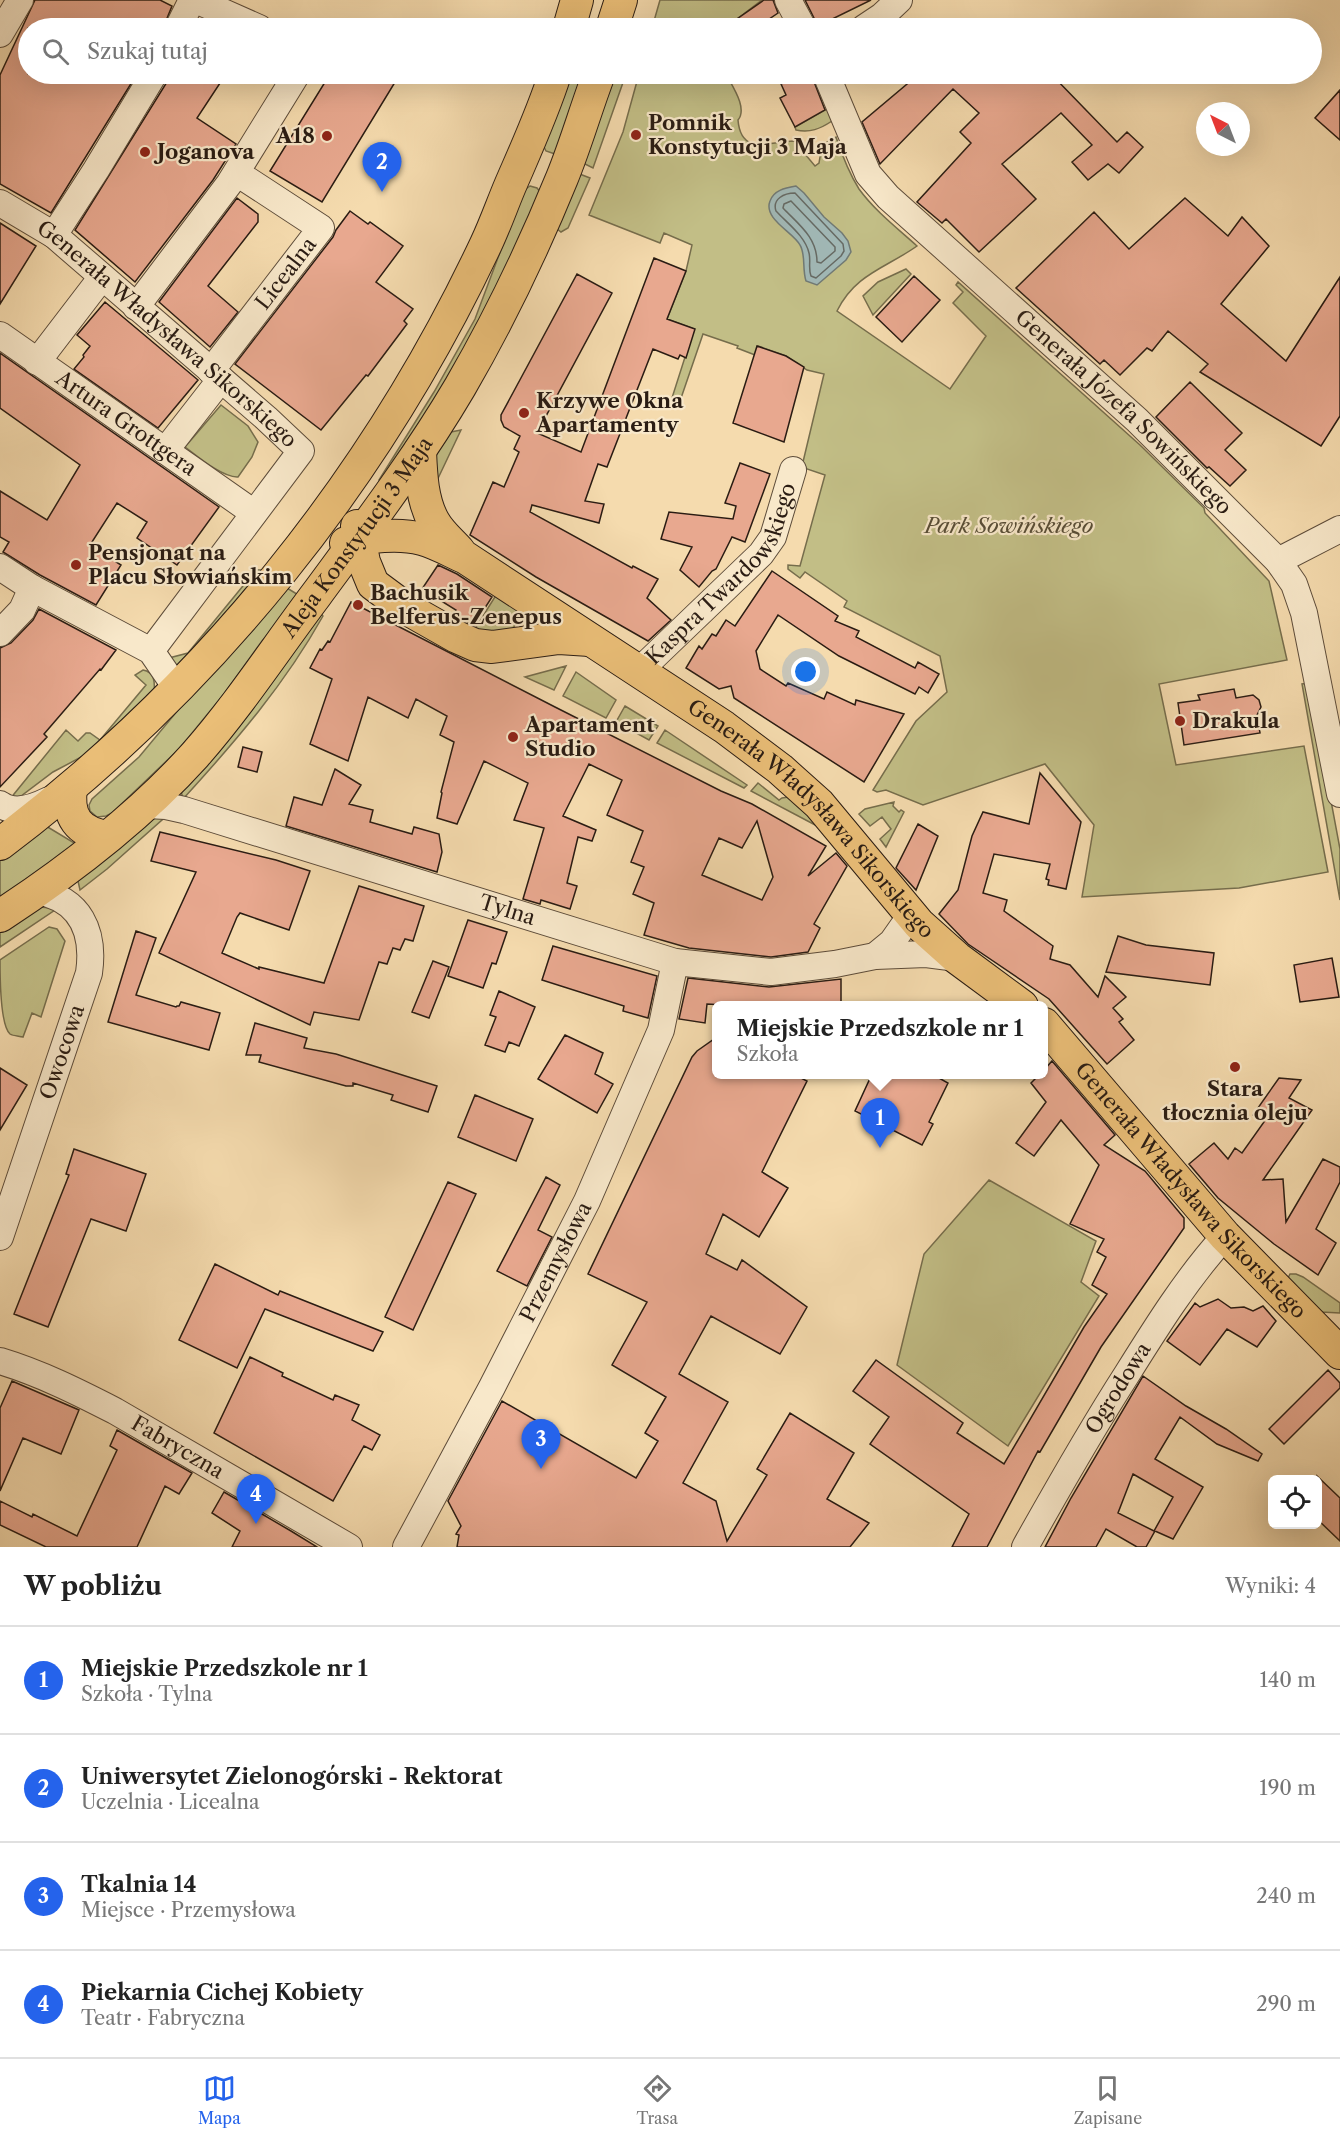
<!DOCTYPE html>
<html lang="pl">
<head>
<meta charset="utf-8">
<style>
	:root { --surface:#fff; --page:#f2f2f2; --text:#222; --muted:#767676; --line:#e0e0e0; --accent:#2563eb }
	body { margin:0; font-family:"Libre Caslon Text",serif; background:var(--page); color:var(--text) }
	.controls { position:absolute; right:18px; bottom:18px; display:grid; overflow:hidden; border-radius:9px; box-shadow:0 6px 24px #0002 }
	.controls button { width:54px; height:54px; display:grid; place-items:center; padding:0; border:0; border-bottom:2px solid var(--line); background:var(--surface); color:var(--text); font:30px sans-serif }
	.compass { position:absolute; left:1196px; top:102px; width:54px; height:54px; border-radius:50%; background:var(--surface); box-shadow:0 6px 24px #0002; rotate:318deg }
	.you { position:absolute; left:806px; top:672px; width:21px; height:21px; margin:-15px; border:4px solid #fff; border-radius:50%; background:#1a73e8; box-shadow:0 0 0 9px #1a73e833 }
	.badge { display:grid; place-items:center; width:39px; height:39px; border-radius:50%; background:var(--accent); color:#fff; font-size:20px; font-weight:700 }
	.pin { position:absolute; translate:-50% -50px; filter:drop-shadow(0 2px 3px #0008) }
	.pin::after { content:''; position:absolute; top:32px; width:21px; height:18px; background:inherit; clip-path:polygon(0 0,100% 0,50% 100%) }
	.popup { position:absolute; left:712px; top:1001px; width:336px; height:78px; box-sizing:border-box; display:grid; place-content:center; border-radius:9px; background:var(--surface); filter:drop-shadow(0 2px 4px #0005); font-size:20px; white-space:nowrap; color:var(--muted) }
	.popup b { font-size:22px; color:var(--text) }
	.popup::after { content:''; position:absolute; left:50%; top:100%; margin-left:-12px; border:12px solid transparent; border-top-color:var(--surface) }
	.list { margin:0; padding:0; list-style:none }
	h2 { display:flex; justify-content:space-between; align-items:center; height:78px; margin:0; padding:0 24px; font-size:26px }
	h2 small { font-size:20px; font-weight:400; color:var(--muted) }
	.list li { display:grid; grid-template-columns:39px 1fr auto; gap:18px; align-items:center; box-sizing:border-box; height:108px; padding:0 24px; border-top:2px solid var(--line) }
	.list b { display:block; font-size:22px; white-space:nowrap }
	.list p { margin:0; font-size:20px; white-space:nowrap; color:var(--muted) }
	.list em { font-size:20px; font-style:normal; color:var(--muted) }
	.icon { flex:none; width:33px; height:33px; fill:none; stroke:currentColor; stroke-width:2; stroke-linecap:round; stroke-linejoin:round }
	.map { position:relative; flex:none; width:1340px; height:1547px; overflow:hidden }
	.search { position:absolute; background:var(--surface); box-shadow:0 6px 24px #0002; left:18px; right:18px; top:18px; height:66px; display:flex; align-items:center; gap:15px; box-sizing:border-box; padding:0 21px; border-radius:33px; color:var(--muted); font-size:22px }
	.sheet { height:510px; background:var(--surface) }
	nav { display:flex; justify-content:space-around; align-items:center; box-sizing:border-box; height:84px; border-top:2px solid var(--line); background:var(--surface); font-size:16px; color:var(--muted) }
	nav a { display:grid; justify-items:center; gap:3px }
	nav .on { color:var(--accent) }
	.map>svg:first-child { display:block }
	.green { fill:#c2be86; stroke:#766d4c; stroke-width:1.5 }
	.water { fill:#a1b8b6; stroke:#717a75; stroke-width:1.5 }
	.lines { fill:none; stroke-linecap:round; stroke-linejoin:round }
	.shore { stroke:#666a64; stroke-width:1.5 }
	.building { fill:#e8a88f; stroke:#2a1c13; stroke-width:1.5; fill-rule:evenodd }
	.minor-casing { stroke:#5d4c3a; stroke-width:28 }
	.major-casing { stroke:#2a1c13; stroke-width:34 }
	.minor { stroke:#f8e8ca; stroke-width:26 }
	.major { stroke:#eabe77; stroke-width:32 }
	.poi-dot { fill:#8f2418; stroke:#f8e8ca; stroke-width:2 }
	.labels { text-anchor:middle; stroke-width:4.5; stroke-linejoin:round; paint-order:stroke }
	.poi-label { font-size:21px; font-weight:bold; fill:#2a1c13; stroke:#f8e8ca; text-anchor:start }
	.street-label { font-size:21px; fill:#2a1c13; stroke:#f8e8ca }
	.park-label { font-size:21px; font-style:italic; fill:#584d36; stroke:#f8e8ca }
</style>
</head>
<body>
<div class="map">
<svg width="1340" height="1547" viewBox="0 0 1340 1547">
	<rect width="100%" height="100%" fill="#f5dbae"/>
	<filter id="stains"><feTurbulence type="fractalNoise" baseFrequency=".00333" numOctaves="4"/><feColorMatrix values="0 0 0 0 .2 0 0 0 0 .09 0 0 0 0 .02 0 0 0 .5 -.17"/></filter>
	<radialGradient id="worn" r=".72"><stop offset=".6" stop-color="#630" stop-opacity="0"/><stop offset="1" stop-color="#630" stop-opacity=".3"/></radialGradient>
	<!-- green -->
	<path class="green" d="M660,0H762L733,22L738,28H652Z
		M567,74H585L555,154L546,151L543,145Z
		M611,74H626L593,168L581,162Z
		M639,74H726C732,86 748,108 738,120C741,157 771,141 794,141L815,166L819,163L822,145L836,137C842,155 849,173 859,189C875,211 897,228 917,246C886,268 855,274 837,311L950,389L986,336L953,303L963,292L956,285L958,282L1140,445L1204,508L1205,513L1269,581L1287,660L1159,684L1176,765L1304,746L1328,872L1239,888L1082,897L1094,825L1045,764L923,805L886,790L877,792L873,790L916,721L947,692L940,656L844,607L847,601L805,572L800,578L788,569V565L800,566L825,475L807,469L803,462L824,374L807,370L786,356L758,346L755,355L737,348L738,346L703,334L679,404L671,401L694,329L667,319L686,271L692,245L664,233L660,243L589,215L623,132Z
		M830,107L832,121C820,129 810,133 796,130L795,127Z
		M577,173L590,178L568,228L561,232L556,228Z
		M530,186L537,188L541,193L469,347L381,481L379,480L434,392L475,319L523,191Z
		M906,269L911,274L873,315L863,296L878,282Z
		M221,405L248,426L258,442L252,457L238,477C223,478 197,456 185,447Z
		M461,430L432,491L435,456L451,432Z
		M256,570H264L180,669L169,658L188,653Z
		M287,588L300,596L262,641L224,694L179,749L112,813L106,816L97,817L90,811L89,805L92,799L139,757L214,667Z
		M498,592L563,627L520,636L532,618L523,612L507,638L471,635Z
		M319,611L323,616C285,684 236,741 183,799L181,791Z
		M566,666L554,690L525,677Z
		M143,670C155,672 155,683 154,693L85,755L53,772L21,796L10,799L66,730L78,741L86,733H90L100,740L146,685L135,675Z
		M576,672L616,700L606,718L563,696Z
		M1309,683L1340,849V900L1302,684Z
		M625,706L658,726L649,740L616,722Z
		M665,730L747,785L744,788L657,743Z
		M758,783L779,800L782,798L795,796L819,827L751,791Z
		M894,802L893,806L899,812L901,810L904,812L886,847L880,839L891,829L882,817L870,826L859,814L865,809Z
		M158,816L163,819L107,869L80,890L78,881L147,818Z
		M46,826L76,844L0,899V861Z
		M39,907L52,908L55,910L0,947V931Z
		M49,927L57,929L65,941L41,1017L32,1013L23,1037C19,1036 13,1036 10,1034C0,1025 0,975 0,960Z
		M989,1180L1096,1241L1081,1282L1099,1296L1008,1446L897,1365L924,1254Z
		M1290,1274H1296L1303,1277L1340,1303V1313L1321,1312L1287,1280Z"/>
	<!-- water -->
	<path class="water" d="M796,186L804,193L824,217L842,233L848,241L851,252L846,260L817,285L806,281C802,269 806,255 800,245C793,232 763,219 770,201C774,190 785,188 796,186Z"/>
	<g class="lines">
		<!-- shore -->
		<path class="shore" d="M795,193L843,244L844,251L841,256L816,278L811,276C808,268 811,261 809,253C805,236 788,224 776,211C772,199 784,193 795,193Z
			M791,201L835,247V251L821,263L817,262C817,237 798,224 783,208L784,204Z"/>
	</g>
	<!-- building -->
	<path class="building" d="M35,0H160L172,6L163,28H28V74H67L85,82L90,74H137L51,213L0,184V75Z
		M764,0H773L778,13L756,28H724Z
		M805,0H871L818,26Z
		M169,74H226L197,118L236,144L213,180L135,282L75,230L167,82Z
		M330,74H400L322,202L270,171Z
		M784,74H811L825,110L795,127L780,98L786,95L781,84L788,81Z
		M919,74H1051L1117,142L1127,132L1143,147L1119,173L1108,164L1088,180L1072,162L1092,145L1061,113L1002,164L1036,199L979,252L946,219L942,223L917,202L971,143L960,132L979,113L953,89L880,164L862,122Z
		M1340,90V140L1315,118Z
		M237,198L258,214V222L208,286L238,312L210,347L159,302Z
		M1185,198L1228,236L1242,217L1269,246L1221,304L1286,361L1340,277V416L1321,446L1200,372L1208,364L1168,331L1152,351L1147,348L1120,375L1104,360L1100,364L1016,288L1094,212L1129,249Z
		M350,211L368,224L370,222L403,246L376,282L413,309L404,321L407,324L368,376L366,375L321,430L235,364L333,237L336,230Z
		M0,223L36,246L0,304Z
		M654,258L686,271L667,319L695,329L686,358L680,355L678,359L653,349L607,467L598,464L585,501L604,504L599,523L532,505L530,512L632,568L633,566L658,579L647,598L671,620L648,641L536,577L470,535L493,482L504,487L519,452L514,449L520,436L504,427L501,420V415L577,274L612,293L537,433L581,452Z
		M914,276L940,300L902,342L876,317Z
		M105,302L198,380L158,428L74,369L84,357L83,355L90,346L77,335Z
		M757,346L786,356L804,367L784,442L733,423Z
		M0,353L219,507L177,565L137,538L147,522L117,503L90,545L121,565L96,605L40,575L3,552L9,542L0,537V491L47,520L80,465L0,408Z
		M1190,382L1242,433L1225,450L1246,470L1230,486L1209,467L1207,468L1156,417Z
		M740,463L770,474L745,542L732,537L716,569L712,571L699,587L680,570L692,547L661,539L669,512L733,519L736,506L725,503Z
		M438,565L457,574L492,597L474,625L454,615L456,610L422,589Z
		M772,571L838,616L835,621L859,631L856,637L915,668L918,662L939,674L928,693L919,687L915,694L839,656L778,615L756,651L760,669L786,686L788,683L824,699L827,692L855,705L856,700L904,714L864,782L734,698L731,686L719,689L686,668L699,646L702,649L712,634L716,636L726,620L735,626Z
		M351,602L555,707L721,791L752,804L826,846L808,876L836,853L847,866L814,924L820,928L808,952L771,957L689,948L644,935L654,903L633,894L644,867L631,862L643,831L607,815L622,780L589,764L563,816L596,830L592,841L578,837L567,883L577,886L570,909L541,900L540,904L523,899L544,828L514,820L528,783L484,761L457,824L437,818L442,793L441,792L454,742L440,735L447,716L416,699L408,718L368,697L348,761L310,744L332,679L310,668L320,649L322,650L328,641L330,642ZM757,821L773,877L762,900L702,875L719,838L742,848Z
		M39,609L116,650L101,670L100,669L44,734L47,737L0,787V648L11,643L33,620Z
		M1234,689L1236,698L1253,695L1259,700L1261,707L1257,715L1260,733L1184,745L1178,703L1200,700L1198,695Z
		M243,747L262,752L257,772L238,767Z
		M335,769L361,785L349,804L373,810L370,822L412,834L414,827L439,834L442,852L437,872L286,826L294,797L322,805Z
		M1040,773L1081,822L1066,889L1048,885L1049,880L1046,879L1050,864L994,854L983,893L1007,900L1004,911L1053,946L1050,959L1070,965L1098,997L1105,976L1126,997L1113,1008L1123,1019L1119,1022L1134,1040L1107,1064L1049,999L968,944L939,914L958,890L972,836L983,812L1029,824Z
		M918,824L938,836L916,890L896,868Z
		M160,832L276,860L310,871L289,930L240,913L237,917L222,953L259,969V967L324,983L359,886L424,906L413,941L405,939L400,950L393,948L387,964L379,962L359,1020L314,1012L310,1025L159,953L196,872L151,861Z
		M468,920L507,932L496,964L492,963L483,988L448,976Z
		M136,931L156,938L136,995L176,1007L177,1006H179L181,1002L220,1013L209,1050L108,1022Z
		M1118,936L1146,945L1214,953L1210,985L1106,972Z
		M553,946L657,976L648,1018L623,1011L624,1006L542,980Z
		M1332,958L1339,997L1300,1002L1294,965Z
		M433,961L449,967L429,1018L412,1012Z
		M688,978L769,987L841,979V1004L725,1005L707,1004L705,1023L679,1019Z
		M499,991L535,1007L519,1046L509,1042L505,1052L485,1045L496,1017L490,1015Z
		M255,1023L307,1038L304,1048L336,1054L437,1086L428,1112L391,1100L393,1095L353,1083V1086H346L259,1062L261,1055H246Z
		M565,1035L603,1053L595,1074L613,1084L597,1113L538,1079Z
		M717,1037V1074H793L807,1081L762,1172L788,1188L759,1237L723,1214L706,1254L737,1270L742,1260L807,1307L780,1354L711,1316L679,1374L728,1402L683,1483L716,1501L727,1541L767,1475L757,1469L790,1413L854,1453L827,1499L869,1523L850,1547H457L459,1535L456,1534L461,1526L448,1501L502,1401L636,1478L658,1441L645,1433L666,1397L612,1365L647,1302L588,1274L692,1057L697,1051Z
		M1052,1061L1115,1135L1104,1145L1145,1171L1184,1218V1228L1101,1347L1040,1452L1038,1451L987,1547H952L969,1514L870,1444L889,1417L853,1391L876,1360L963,1423L957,1433L1004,1464L1084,1327L1107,1294L1092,1285L1106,1257L1097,1252L1104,1239L1070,1224L1099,1165L1061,1120L1034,1156L1016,1143L1046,1102L1031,1083L1040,1074H1044V1070Z
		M0,1068L27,1085L0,1130Z
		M872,1074H932L948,1083L929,1122L933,1124L922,1145L855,1111Z
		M1279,1078L1301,1080L1289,1098L1312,1110L1263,1180L1283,1179L1286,1222L1323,1159L1340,1167V1182L1316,1229L1336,1243L1318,1275L1274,1244L1218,1198L1189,1164L1214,1143L1228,1159L1235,1148L1242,1153L1264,1122L1253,1115Z
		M475,1095L533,1119L516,1161L458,1137Z
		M74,1149L146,1174L126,1231L91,1219L48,1327L14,1314L69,1175L66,1174Z
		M546,1177L560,1185L538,1230L552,1237L527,1286L497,1271Z
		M448,1182L476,1194L413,1330L385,1317Z
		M215,1264L278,1295L280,1291L383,1332L373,1351L265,1309L237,1368L179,1340Z
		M1218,1299L1231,1308L1244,1307L1253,1311L1263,1306L1276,1321L1257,1347L1227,1329L1200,1365L1167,1341L1195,1303L1200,1307Z
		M250,1357L283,1373L282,1376L333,1400L335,1395L359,1405L352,1420L380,1435L372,1450L364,1446L333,1501L214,1433Z
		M1328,1370L1340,1383V1388L1284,1444L1269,1429Z
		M1143,1376L1186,1406L1226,1429L1262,1454L1258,1461L1217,1444L1180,1417L1155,1459L1203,1487L1173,1539L1155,1531L1146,1547H1137L1106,1529L1096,1547H1045L1071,1498ZM1133,1474L1173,1497L1154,1531L1118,1513Z
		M12,1381L79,1410L61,1454L23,1438L0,1491V1408Z
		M117,1430L192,1473L179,1494L165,1486L137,1547H46L0,1525V1501L32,1517L33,1514L77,1536L117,1450L110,1446Z
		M1317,1476L1340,1498V1541L1317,1519Z
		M224,1492L291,1531L317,1547H232L240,1531L212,1513Z"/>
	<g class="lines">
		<!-- minor casing -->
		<g class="minor-casing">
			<g id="minor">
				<path d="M196,0L259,28"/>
				<path d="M788,0L803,28"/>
				<path d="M178,28L192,0"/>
				<path d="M864,28L882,16L899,0"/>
				<path d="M0,34L20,0"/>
				<path id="s1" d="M826,74L868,174L888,197L1137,420L1278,561L1294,584L1304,613L1340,794"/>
				<path id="s2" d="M0,203L54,235L266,418L301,451L151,651"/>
				<path d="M54,235L96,170L154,74"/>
				<path d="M136,307L229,184L297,74"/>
				<path id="s3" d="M0,335L254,513"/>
				<path d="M37,362L102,277"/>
				<path id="s4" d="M211,371L321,228L237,173"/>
				<path d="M165,451L221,379"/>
				<path d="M1278,561L1340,529"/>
				<path d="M0,567L32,588L151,651L177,689"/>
				<path d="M0,633L22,610L32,588"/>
				<path id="s5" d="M639,671L761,554L773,537L793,470"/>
				<path d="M0,804C14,815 35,807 49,800"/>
				<path id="s6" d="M147,805L166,806L184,810L675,962L771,972L835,964L875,956L926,954L957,958"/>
				<path d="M875,956L892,942L911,915"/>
				<path id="s7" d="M0,1237L89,973C95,931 80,899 37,891"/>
				<path id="s8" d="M0,1361C40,1373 78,1392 115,1411L349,1547"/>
				<path id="s9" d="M406,1547L492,1387L587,1201L661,1030L675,962"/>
				<path id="s10" d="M1025,1547C1058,1488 1091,1430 1127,1374C1157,1326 1187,1278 1225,1236"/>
			</g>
		</g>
		<!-- major casing -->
		<g class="major-casing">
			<g id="major">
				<path d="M569,28L577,0"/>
				<path d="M612,28L621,0"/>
				<path d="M420,451C421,475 422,501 434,522C440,533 451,542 459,551"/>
				<path d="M357,526L364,562L373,584L404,607L457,637L475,645L492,647L559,638L590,640"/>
				<path id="s11" d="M346,543C368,536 399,533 422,539C437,543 452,552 466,558L724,727L780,769L819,804L919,924L957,958L1022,1006"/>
				<path d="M71,788C67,817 78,832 107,837"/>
				<path d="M0,844C208,687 375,480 486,244C495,225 502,205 510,186C526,149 543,112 555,74"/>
				<path id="s12" d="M0,916C70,870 139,817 195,755C239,705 276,648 316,595C366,527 417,460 460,387C499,320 533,249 562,178C576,144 586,108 599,74"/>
				<path id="s13" d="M1044,1024L1225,1236L1340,1353"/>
			</g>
		</g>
		<!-- minor -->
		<use href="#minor" class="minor"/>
		<!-- major -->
		<use href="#major" class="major"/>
	</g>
	<!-- markers -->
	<g class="poi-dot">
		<circle cx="636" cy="135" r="6"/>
		<circle cx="327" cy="136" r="6"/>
		<circle cx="145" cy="152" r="6"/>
		<circle cx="524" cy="413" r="6"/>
		<circle cx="76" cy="565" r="6"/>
		<circle cx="358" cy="605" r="6"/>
		<circle cx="1180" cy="721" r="6"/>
		<circle cx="513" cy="737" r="6"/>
		<circle cx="1235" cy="1067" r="6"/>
	</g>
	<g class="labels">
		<!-- poi labels -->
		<g class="poi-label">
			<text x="648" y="130">Pomnik<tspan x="648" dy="24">Konstytucji 3 Maja</tspan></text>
			<text x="315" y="143" text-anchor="end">A18</text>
			<text x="157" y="159">Joganova</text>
			<text x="536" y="408">Krzywe Okna<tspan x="536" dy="24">Apartamenty</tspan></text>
			<text x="88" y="560">Pensjonat na<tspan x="88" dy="24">Placu Słowiańskim</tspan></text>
			<text x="370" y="600">Bachusik<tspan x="370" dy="24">Belferus-Zenepus</tspan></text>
			<text x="1192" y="728">Drakula</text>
			<text x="525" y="732">Apartament<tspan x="525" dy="24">Studio</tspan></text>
			<text x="1235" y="1096" text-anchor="middle">Stara<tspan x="1235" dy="24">tłocznia oleju</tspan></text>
		</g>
		<!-- street labels -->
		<g class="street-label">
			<text dy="7" stroke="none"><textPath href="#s4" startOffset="123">Licealna</textPath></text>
			<text dy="7" stroke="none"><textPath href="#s2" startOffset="213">Generała Władysława Sikorskiego</textPath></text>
			<text dy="7" stroke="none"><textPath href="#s1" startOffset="458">Generała Józefa Sowińskiego</textPath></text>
			<text dy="7" stroke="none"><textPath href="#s3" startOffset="154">Artura Grottgera</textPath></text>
			<text dy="7" stroke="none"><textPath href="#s12" startOffset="525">Aleja Konstytucji 3 Maja</textPath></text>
			<text dy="7" stroke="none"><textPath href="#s5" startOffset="130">Kaspra Twardowskiego</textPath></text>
			<text dy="7" stroke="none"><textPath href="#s11" startOffset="560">Generała Władysława Sikorskiego</textPath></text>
			<text dy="7" stroke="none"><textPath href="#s6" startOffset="376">Tylna</textPath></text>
			<text dy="7" stroke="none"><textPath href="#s7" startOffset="195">Owocowa</textPath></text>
			<text dy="7" stroke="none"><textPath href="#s13" startOffset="222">Generała Władysława Sikorskiego</textPath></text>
			<text dy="7" stroke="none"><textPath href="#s9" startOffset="322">Przemysłowa</textPath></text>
			<text dy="7" stroke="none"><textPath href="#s10" startOffset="184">Ogrodowa</textPath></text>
			<text dy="7" stroke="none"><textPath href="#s8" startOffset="198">Fabryczna</textPath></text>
		</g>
		<!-- park labels -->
		<g class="park-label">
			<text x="1009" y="533">Park Sowińskiego</text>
		</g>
	</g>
	<rect width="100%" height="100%" filter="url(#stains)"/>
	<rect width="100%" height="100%" fill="url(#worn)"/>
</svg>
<div class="controls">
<button><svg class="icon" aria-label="locate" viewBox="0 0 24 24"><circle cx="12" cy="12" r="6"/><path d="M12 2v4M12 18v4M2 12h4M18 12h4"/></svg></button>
</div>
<svg class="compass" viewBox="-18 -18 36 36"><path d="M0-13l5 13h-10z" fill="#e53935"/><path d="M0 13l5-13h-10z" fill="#767676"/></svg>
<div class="you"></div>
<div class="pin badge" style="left:880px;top:1148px">1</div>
<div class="popup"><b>Miejskie Przedszkole nr 1</b>Szkoła</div>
<div class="pin badge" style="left:382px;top:192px">2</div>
<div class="pin badge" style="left:541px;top:1469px">3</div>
<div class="pin badge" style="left:256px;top:1524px">4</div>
<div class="search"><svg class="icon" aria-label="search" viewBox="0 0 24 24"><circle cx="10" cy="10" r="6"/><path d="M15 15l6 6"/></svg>Szukaj tutaj</div>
</div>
<section class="sheet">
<h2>W pobliżu<small>Wyniki: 4</small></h2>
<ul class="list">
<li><span class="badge">1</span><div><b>Miejskie Przedszkole nr 1</b><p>Szkoła · Tylna</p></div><em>140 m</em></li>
<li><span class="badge">2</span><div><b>Uniwersytet Zielonogórski - Rektorat</b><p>Uczelnia · Licealna</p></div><em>190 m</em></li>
<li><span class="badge">3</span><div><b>Tkalnia 14</b><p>Miejsce · Przemysłowa</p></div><em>240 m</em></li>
<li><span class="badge">4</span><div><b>Piekarnia Cichej Kobiety</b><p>Teatr · Fabryczna</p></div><em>290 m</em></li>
</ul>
</section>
<nav>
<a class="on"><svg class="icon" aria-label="map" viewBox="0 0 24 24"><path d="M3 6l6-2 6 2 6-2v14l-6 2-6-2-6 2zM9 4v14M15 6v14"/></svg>Mapa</a>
<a><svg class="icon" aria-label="directions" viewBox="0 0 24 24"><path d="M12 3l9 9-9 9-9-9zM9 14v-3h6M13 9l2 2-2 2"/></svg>Trasa</a>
<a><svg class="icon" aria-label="saved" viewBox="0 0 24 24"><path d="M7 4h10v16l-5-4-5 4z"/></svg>Zapisane</a>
</nav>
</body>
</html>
